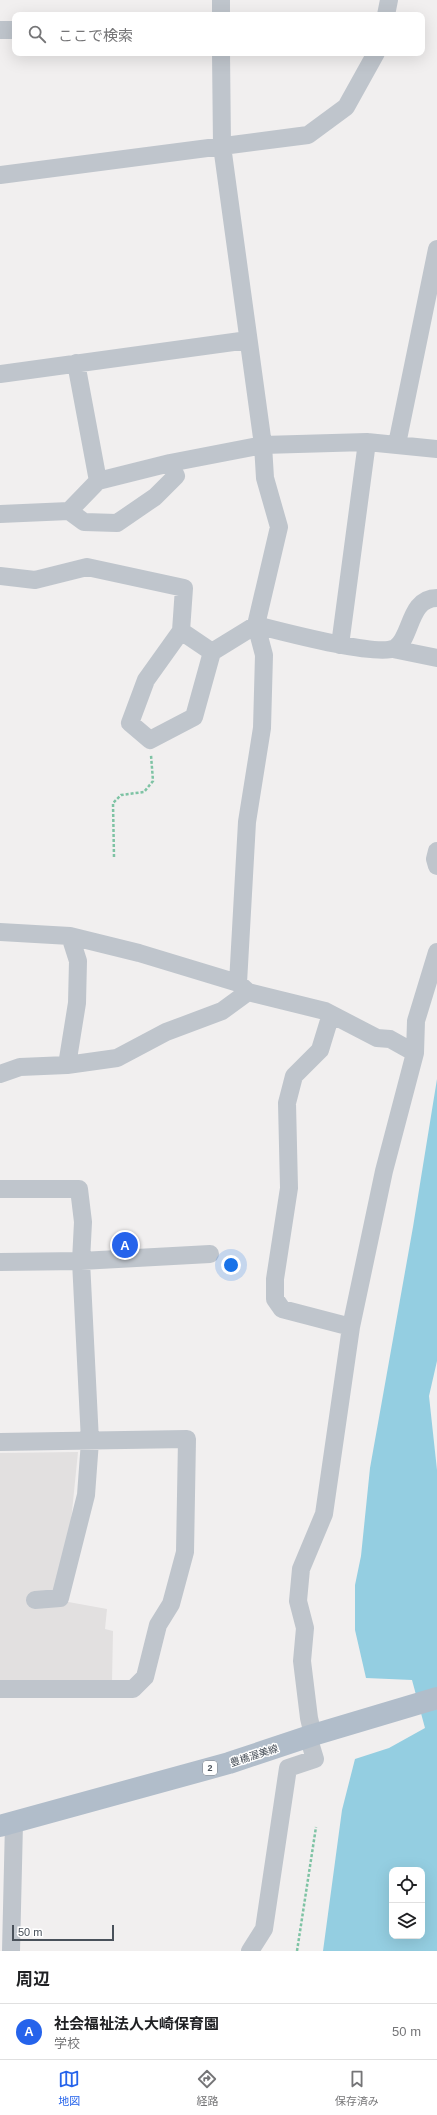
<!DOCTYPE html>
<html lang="ja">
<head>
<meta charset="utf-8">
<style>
	:root { --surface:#fff; --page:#f2f2f2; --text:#202124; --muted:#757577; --line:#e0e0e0; --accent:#2563eb }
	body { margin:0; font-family:Helvetica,"Noto Sans JP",sans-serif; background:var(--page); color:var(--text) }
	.controls { position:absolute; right:12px; bottom:12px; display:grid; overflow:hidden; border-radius:8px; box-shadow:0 4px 16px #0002 }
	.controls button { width:36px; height:36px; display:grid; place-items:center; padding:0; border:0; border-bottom:1px solid var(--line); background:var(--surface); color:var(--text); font:20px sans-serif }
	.scale { position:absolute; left:12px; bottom:10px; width:102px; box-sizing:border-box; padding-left:4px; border:2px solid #49515a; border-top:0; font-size:11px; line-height:14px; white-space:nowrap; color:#49515a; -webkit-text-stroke:3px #fff; paint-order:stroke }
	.you { position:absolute; left:231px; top:1265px; width:14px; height:14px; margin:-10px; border:3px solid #fff; border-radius:50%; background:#1a73e8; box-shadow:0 0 0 6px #1a73e833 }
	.badge { display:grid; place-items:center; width:26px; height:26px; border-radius:50%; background:var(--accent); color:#fff; font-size:13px; font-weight:700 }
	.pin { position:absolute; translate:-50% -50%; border:2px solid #fff; box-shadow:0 1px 4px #0006 }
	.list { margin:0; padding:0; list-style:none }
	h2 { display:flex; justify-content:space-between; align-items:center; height:52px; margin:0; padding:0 16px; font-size:17px }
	h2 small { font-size:13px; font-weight:400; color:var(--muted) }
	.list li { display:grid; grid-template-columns:26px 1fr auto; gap:12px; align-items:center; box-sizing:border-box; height:56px; padding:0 16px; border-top:1px solid var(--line) }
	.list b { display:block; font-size:15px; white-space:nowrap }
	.list p { margin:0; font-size:13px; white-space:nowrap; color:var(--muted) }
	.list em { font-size:13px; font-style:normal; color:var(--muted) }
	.icon { flex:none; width:22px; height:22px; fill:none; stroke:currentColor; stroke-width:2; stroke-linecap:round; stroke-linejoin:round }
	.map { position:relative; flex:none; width:437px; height:1951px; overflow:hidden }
	.search { position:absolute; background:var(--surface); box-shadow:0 4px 16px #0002; left:12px; right:12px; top:12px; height:44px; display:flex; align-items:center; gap:10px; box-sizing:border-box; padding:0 14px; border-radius:8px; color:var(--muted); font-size:15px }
	.sheet { height:108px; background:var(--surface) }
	nav { display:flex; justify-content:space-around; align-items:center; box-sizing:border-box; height:56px; border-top:1px solid var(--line); background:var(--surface); font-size:11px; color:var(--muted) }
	nav a { display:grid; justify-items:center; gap:2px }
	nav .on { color:var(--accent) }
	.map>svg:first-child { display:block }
	.education { fill:#e2e0e0 }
	.water { fill:#94cee1; fill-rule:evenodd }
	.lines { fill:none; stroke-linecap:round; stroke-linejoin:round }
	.path { stroke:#7ec3a4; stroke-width:2.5; stroke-dasharray:3 2; stroke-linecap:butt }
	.minor { stroke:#bfc5cc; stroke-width:18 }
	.major { stroke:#b1bdca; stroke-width:22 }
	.labels { text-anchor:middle; stroke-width:3; stroke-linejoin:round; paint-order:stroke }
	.shield { fill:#fff; stroke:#80858c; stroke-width:1 }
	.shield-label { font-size:9px; font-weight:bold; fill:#49515a }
	.street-label { font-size:10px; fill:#49515a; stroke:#fff }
</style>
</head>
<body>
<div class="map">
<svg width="437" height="1951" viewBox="0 0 437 1951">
	<rect width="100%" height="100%" fill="#f1efef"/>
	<!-- education -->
	<path class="education" d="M78,1452L63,1601L107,1609L105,1629L113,1631L112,1682H0V1453Z"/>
	<!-- water -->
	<path class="water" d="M437,1079V1361L429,1396L437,1470V1951H323L342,1810L355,1759L389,1748L425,1728L412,1680L366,1678L355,1630V1585L361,1556L370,1468L413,1227ZM392,1870H422V1936H392Z"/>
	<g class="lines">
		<!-- path -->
		<path class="path" d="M114,857L113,803L121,795L144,792L153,781L151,755
			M297,1951L316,1827"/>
		<!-- minor -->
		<path class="minor" d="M221,15V0
			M386,15L389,0
			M0,30H15
			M221,53L222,146L263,445L265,478L279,527L256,625L264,655L262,728L247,822L238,983
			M0,175L308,135L346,107L376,53
			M76,363L98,481
			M0,374L248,340
			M397,444L437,249
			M69,511L84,522L117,523L155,497L176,476L170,463
			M0,514L69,511L98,481L170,463L263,445L367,442L437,449
			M0,576L35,580L87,567L184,588L181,631L146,680L130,723L150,740L194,717L212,652L256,625C280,631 377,657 395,648C412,639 408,598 437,598
			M181,631L212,652
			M340,645L367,442
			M393,649L437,658
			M437,851L435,859L437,866
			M0,932L70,936L139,953L238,983L248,992L325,1011L377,1038L390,1039L415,1053
			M331,1014L320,1050L294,1076L287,1103L289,1188L275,1279V1299L282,1309L351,1327
			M67,1065L77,1003L78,961L70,936
			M0,1074L20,1067L67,1065L117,1058L166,1032L222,1011L248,992
			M0,1189H79L83,1222L81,1261L90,1441L86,1495L60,1598L35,1600
			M0,1262L81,1261L210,1254
			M0,1442L187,1439L185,1552L171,1604L158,1625L145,1677L133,1689H0
			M313,1735L309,1718L302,1661L305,1628L298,1601L301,1569L324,1514L351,1327L384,1171L415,1053L416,1021L437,952
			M11,1951L14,1823
			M250,1951L264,1929L288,1768L315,1759L308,1736"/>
		<!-- major -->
		<path class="major" d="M0,1826L229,1763L313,1735L437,1698"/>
	</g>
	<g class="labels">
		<!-- shield labels -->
		<rect class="shield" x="203" y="1761" width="14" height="14" rx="3"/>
		<g class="shield-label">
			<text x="210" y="1771">2</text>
		</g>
		<!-- street labels -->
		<g class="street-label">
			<text transform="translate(254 1755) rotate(-18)" y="4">豊橋渥美線</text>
		</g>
	</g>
</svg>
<div class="controls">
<button><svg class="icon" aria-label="locate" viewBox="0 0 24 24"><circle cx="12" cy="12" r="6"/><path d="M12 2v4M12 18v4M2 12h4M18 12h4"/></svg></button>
<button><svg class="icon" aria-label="layers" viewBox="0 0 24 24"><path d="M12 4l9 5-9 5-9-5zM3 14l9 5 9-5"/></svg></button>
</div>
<div class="scale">50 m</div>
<div class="you"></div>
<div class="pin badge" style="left:125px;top:1245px">A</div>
<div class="search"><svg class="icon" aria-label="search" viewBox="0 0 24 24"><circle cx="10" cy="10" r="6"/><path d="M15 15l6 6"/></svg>ここで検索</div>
</div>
<section class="sheet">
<h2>周辺<small></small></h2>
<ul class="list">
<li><span class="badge">A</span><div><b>社会福祉法人大崎保育園</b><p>学校</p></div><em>50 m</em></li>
</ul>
</section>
<nav>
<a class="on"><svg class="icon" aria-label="map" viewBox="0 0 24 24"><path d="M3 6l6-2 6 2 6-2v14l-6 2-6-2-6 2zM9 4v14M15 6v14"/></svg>地図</a>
<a><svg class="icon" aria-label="directions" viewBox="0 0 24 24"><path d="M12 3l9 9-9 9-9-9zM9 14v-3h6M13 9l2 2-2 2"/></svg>経路</a>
<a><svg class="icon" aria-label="saved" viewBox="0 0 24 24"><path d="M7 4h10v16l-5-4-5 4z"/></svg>保存済み</a>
</nav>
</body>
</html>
